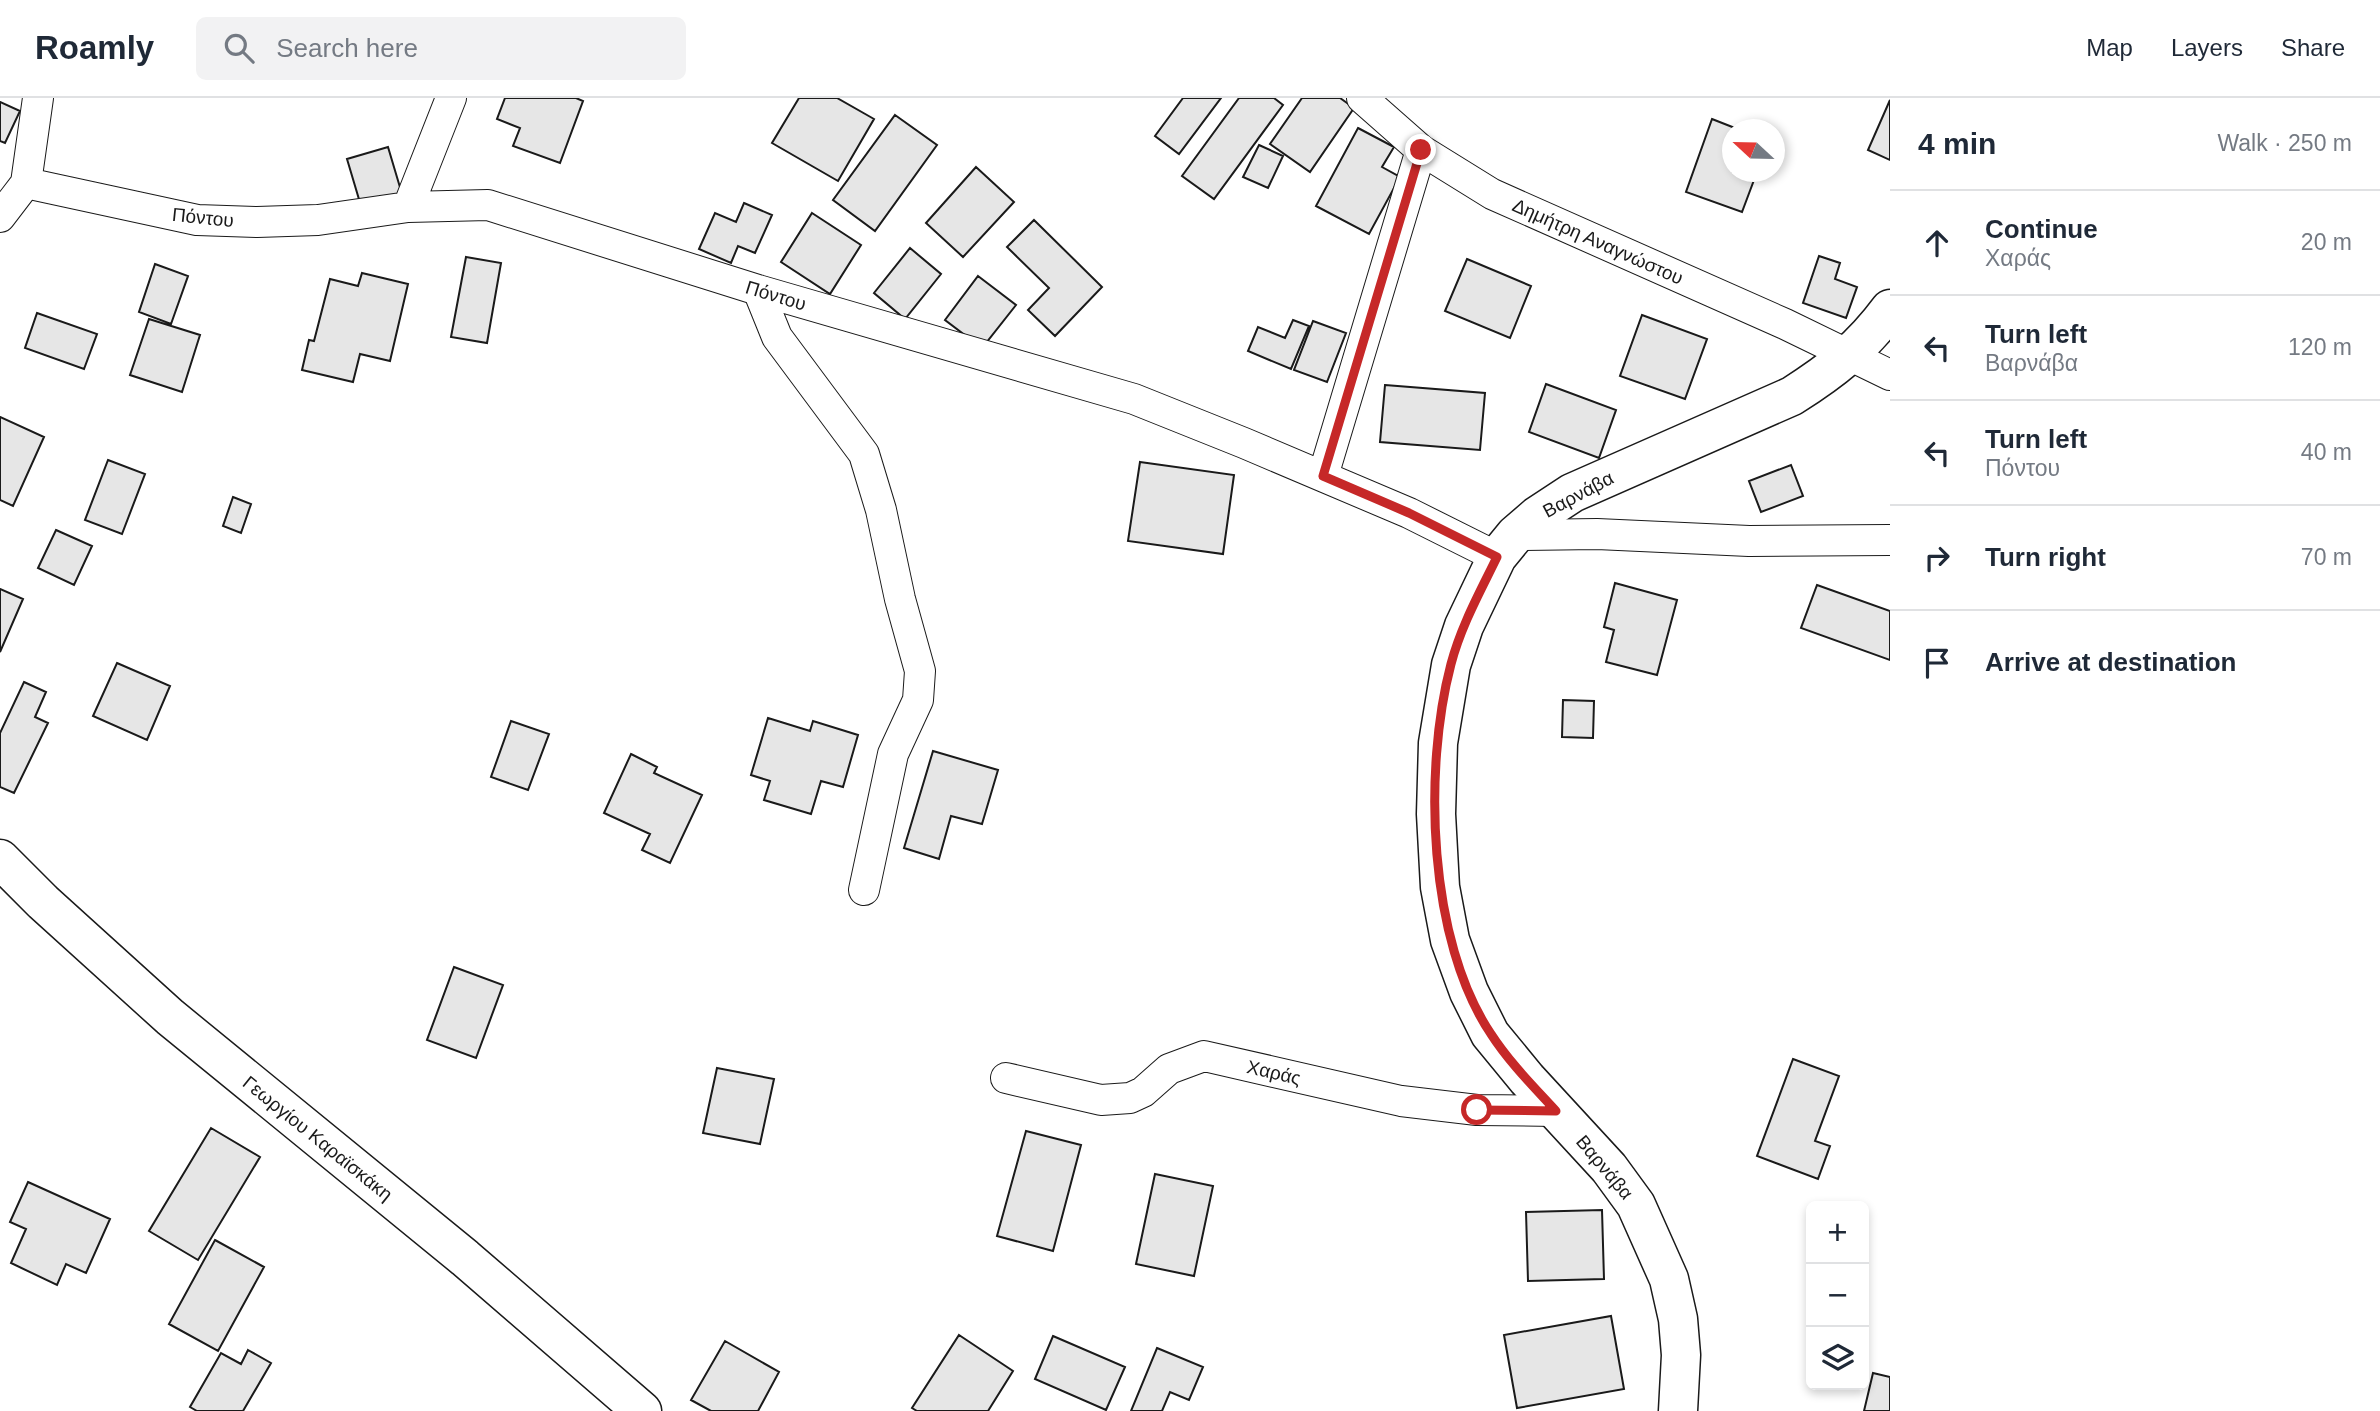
<!DOCTYPE html>
<html lang="en">
<head>
<meta charset="utf-8">
<style>
	:root { --surface:#fff; --page:#f2f2f3; --text:#1f2937; --muted:#747a83; --line:#e0e1e3 }
	body { margin:0; font-family:Arial,sans-serif; background:var(--page); color:var(--text) }
	.controls { position:absolute; right:21px; bottom:21px; display:grid; overflow:hidden; border-radius:10px; box-shadow:0 4px 10px #0003 }
	.controls button { width:63px; height:63px; display:grid; place-items:center; padding:0; border:0; border-bottom:2px solid var(--line); background:var(--surface); color:var(--text); font:35px sans-serif }
	.compass { position:absolute; left:1722px; top:21px; width:63px; height:63px; border-radius:50%; background:var(--surface); box-shadow:0 4px 10px #0003; rotate:292deg }
	.stop { position:absolute; width:21px; height:21px; margin:-16px; border:5px solid #c62828; border-radius:50%; background:#fff }
	.stop.end { background:#c62828; border-color:#fff; box-shadow:0 2px 7px #0008 }
	.list { margin:0; padding:0; list-style:none }
	h2 { display:flex; justify-content:space-between; align-items:center; height:91px; margin:0; padding:0 28px; font-size:30px }
	h2 small { font-size:23px; font-weight:400; color:var(--muted) }
	.list li { display:grid; grid-template-columns:46px 1fr auto; gap:21px; align-items:center; box-sizing:border-box; height:105px; padding:0 28px; border-top:2px solid var(--line) }
	.list b { display:block; font-size:26px; white-space:nowrap }
	.list p { margin:0; font-size:23px; white-space:nowrap; color:var(--muted) }
	.list em { font-size:23px; font-style:normal; color:var(--muted) }
	.icon { flex:none; width:38px; height:38px; fill:none; stroke:currentColor; stroke-width:2; stroke-linecap:round; stroke-linejoin:round }
	.map { position:relative; flex:none; width:1890px; height:1313px; overflow:hidden }
	header { display:flex; align-items:center; gap:42px; box-sizing:border-box; height:98px; padding:0 35px; background:var(--surface); border-bottom:2px solid var(--line) }
	header strong { font-size:33px }
	nav { display:flex; gap:38px; margin-inline-start:auto; font-size:24px }
	.search { width:490px; height:63px; background:var(--page); display:flex; align-items:center; gap:18px; box-sizing:border-box; padding:0 24px; border-radius:10px; color:var(--muted); font-size:26px }
	main { display:flex }
	aside { flex:1; background:var(--surface) }
	.map>svg:first-child { display:block }
	.building { fill:#e6e6e6; stroke:#1a1a1a; stroke-width:2 }
	.lines { fill:none; stroke-linecap:round; stroke-linejoin:round }
	.minor-casing { stroke:#1a1a1a; stroke-width:32 }
	.tertiary-casing { stroke:#1a1a1a; stroke-width:41 }
	.secondary-casing { stroke:#1a1a1a; stroke-width:41 }
	.minor { stroke:#fff; stroke-width:30 }
	.tertiary { stroke:#fff; stroke-width:38 }
	.secondary { stroke:#fff; stroke-width:38 }
	.route { stroke:#c62828; stroke-width:9 }
	.labels { text-anchor:middle; stroke-width:5; stroke-linejoin:round; paint-order:stroke }
	.street-label { font-size:19px; fill:#1a1a1a; stroke:#fff }
</style>
</head>
<body>
<header>
<strong>Roamly</strong>
<div class="search"><svg class="icon" aria-label="search" viewBox="0 0 24 24"><circle cx="10" cy="10" r="6"/><path d="M15 15l6 6"/></svg>Search here</div>
<nav><a>Map</a><a>Layers</a><a>Share</a></nav>
</header>
<main>
<div class="map">
<svg width="1890" height="1313" viewBox="0 0 1890 1313">
	<rect width="100%" height="100%" fill="#fff"/>
	<!-- building -->
	<path class="building" d="M505,0H576L583,3L560,65L513,48L520,30L497,21Z
		M799,0H837L874,21L838,83L772,45Z
		M1183,0H1221L1179,56L1155,38Z
		M1239,0H1274L1283,7L1214,101L1182,78Z
		M1302,0H1340L1354,10L1310,74L1270,46Z
		M1890,2V62L1868,52Z
		M0,4L20,13L5,45L0,43Z
		M895,17L937,47L875,133L833,102Z
		M1712,21L1740,32H1732V74H1757L1742,114L1686,94Z
		M1358,30L1394,49L1382,69L1400,79L1369,136L1316,108Z
		M1259,47L1283,58L1268,90L1243,79Z
		M388,49L402,96L361,108L347,61Z
		M976,69L1014,104L963,159L926,125Z
		M744,105L772,117L755,155L738,148L731,165L699,151L715,115L736,124Z
		M812,115L861,147L830,196L781,164Z
		M1034,122L1102,189L1055,238L1028,212L1049,190L1007,149Z
		M910,150L941,176L905,221L874,195Z
		M1819,158L1840,165L1835,181L1857,189L1846,220L1803,205Z
		M466,159L501,165L487,245L451,239Z
		M1467,161L1531,188L1510,240L1445,213Z
		M155,166L188,178L171,226L139,214Z
		M362,175L408,186L390,263L360,256L353,284L302,272L309,242L314,243L330,181L358,188Z
		M978,178L1016,207L982,250L945,222Z
		M37,215L97,236L84,271L25,250Z
		M1642,217L1707,241L1685,301L1620,278Z
		M149,221L200,237L182,294L130,277Z
		M1293,222L1309,228L1291,271L1248,253L1258,229L1285,240Z
		M1313,223L1346,235L1327,284L1294,272Z
		M1546,286L1616,312L1599,360L1529,334Z
		M1385,287L1485,295L1480,352L1380,344Z
		M0,319L44,339L13,408L0,402Z
		M108,362L145,376L122,436L85,422Z
		M1140,364L1234,377L1223,456L1128,443Z
		M1791,367L1803,398L1761,414L1749,383Z
		M233,399L251,406L241,435L223,428Z
		M56,432L92,448L74,487L38,470Z
		M1615,485L1677,502L1657,577L1606,564L1614,532L1604,529Z
		M1817,487L1890,513V562L1801,530Z
		M0,491L23,501L0,554Z
		M117,565L170,588L147,642L93,618Z
		M24,584L46,594L35,619L48,625L14,695L0,689V635Z
		M1563,602L1594,603L1593,640L1562,639Z
		M768,620L810,633L813,623L858,637L843,689L821,683L811,716L764,702L770,683L751,677Z
		M511,623L549,636L528,692L491,679Z
		M933,653L998,672L982,726L951,718L939,761L904,750Z
		M631,656L657,669L654,675L702,697L670,765L642,752L650,736L604,715Z
		M454,869L503,887L476,960L427,942Z
		M1793,961L1839,978L1815,1043L1830,1048L1818,1081L1757,1058Z
		M717,970L774,981L760,1046L703,1035Z
		M211,1030L260,1059L198,1162L149,1133Z
		M1026,1033L1081,1047L1053,1153L997,1138Z
		M1155,1076L1213,1088L1194,1178L1136,1166Z
		M28,1084L110,1121L86,1175L66,1166L57,1187L11,1165L26,1131L10,1124Z
		M1602,1112L1604,1181L1528,1183L1526,1114Z
		M215,1142L264,1169L218,1253L169,1226Z
		M1611,1218L1624,1291L1517,1310L1504,1237Z
		M959,1237L1013,1273L988,1313H917L912,1310Z
		M1053,1238L1125,1269L1106,1312L1035,1281Z
		M725,1243L779,1274L758,1313H711L691,1302Z
		M1157,1250L1203,1269L1189,1302L1170,1294L1162,1313H1131Z
		M248,1252L271,1265L243,1313H197L190,1309L221,1255L241,1266Z
		M1873,1275L1890,1279V1313H1864Z"/>
	<g class="lines">
		<!-- minor casing -->
		<g class="minor-casing">
			<path id="minor" d="M1362,0L1421,52L1492,96L1785,226L1890,277
				M26,85L197,122L257,124L318,122L408,109L488,107L758,192L1134,301L1244,345L1409,415L1497,459
				M408,109L451,0
				M0,119L26,85L38,0
				M758,192L777,239L864,356L881,412L900,501L920,573L918,602L893,656L864,792
				M1323,378L1421,52
				M1515,437L1597,436L1749,443L1890,442
				M1006,980L1101,1002L1130,1000L1143,994L1169,971L1204,958L1401,1003L1477,1012L1556,1013"/>
		</g>
		<!-- tertiary casing -->
		<g class="tertiary-casing">
			<path id="tertiary" d="M1678,1313L1681,1257L1678,1221L1669,1181L1636,1107L1609,1070L1527,981L1490,936L1469,894L1450,842L1440,789L1436,716L1438,645L1451,567L1464,528L1497,459L1515,437L1537,418L1572,395L1792,298C1833,272 1861,250 1890,211"/>
		</g>
		<!-- secondary casing -->
		<g class="secondary-casing">
			<path id="secondary" d="M0,761L43,804L170,919L465,1160L642,1313"/>
		</g>
		<!-- minor -->
		<use href="#minor" class="minor"/>
		<!-- tertiary -->
		<use href="#tertiary" class="tertiary"/>
		<!-- secondary -->
		<use href="#secondary" class="secondary"/>
	</g>
	<g class="lines">
		<!-- route -->
		<path class="route" d="M1421,52L1323,378L1409,415L1497,459C1480,494 1461,528 1451,566C1423,672 1428,843 1491,936C1509,964 1534,989 1556,1013L1477,1012"/>
	</g>
	<g class="labels">
		<!-- street labels -->
		<g class="street-label">
			<text transform="translate(203 119) rotate(6)" y="7">Πόντου</text>
			<text transform="translate(1598 143) rotate(24)" y="7">Δημήτρη Αναγνώστου</text>
			<text transform="translate(776 197) rotate(17)" y="7">Πόντου</text>
			<text transform="translate(1578 396) rotate(-28)" y="7">Βαρνάβα</text>
			<text transform="translate(1274 974) rotate(13)" y="7">Χαράς</text>
			<text transform="translate(318 1040) rotate(39)" y="7">Γεωργίου Καραϊσκάκη</text>
			<text transform="translate(1605 1069) rotate(50)" y="7">Βαρνάβα</text>
		</g>
	</g>
</svg>
<div class="controls">
<button>+</button>
<button>−</button>
<button><svg class="icon" aria-label="layers" viewBox="0 0 24 24"><path d="M12 4l9 5-9 5-9-5zM3 14l9 5 9-5"/></svg></button>
</div>
<svg class="compass" viewBox="-18 -18 36 36"><path d="M0-13l5 13h-10z" fill="#e53935"/><path d="M0 13l5-13h-10z" fill="#747a83"/></svg>
<div class="stop" style="left:1477px;top:1012px"></div>
<div class="stop end" style="left:1421px;top:52px"></div>
</div>
<aside>
<h2>4 min<small>Walk · 250 m</small></h2>
<ul class="list">
<li><svg class="icon" aria-label="ahead" viewBox="0 0 24 24"><path d="M12 20V5M6 11l6-6 6 6"/></svg><div><b>Continue</b><p>Χαράς</p></div><em>20 m</em></li>
<li><svg class="icon" aria-label="left" viewBox="0 0 24 24"><path d="M17 20v-9H6M10 6l-5 5 5 5"/></svg><div><b>Turn left</b><p>Βαρνάβα</p></div><em>120 m</em></li>
<li><svg class="icon" aria-label="left" viewBox="0 0 24 24"><path d="M17 20v-9H6M10 6l-5 5 5 5"/></svg><div><b>Turn left</b><p>Πόντου</p></div><em>40 m</em></li>
<li><svg class="icon" aria-label="right" viewBox="0 0 24 24"><path d="M7 20v-9h11M14 6l5 5-5 5"/></svg><div><b>Turn right</b></div><em>70 m</em></li>
<li><svg class="icon" aria-label="arrive" viewBox="0 0 24 24"><path d="M6 21V4h12l-3 4 3 4H6"/></svg><div><b>Arrive at destination</b></div></li>
</ul>
</aside>
</main>
</body>
</html>
